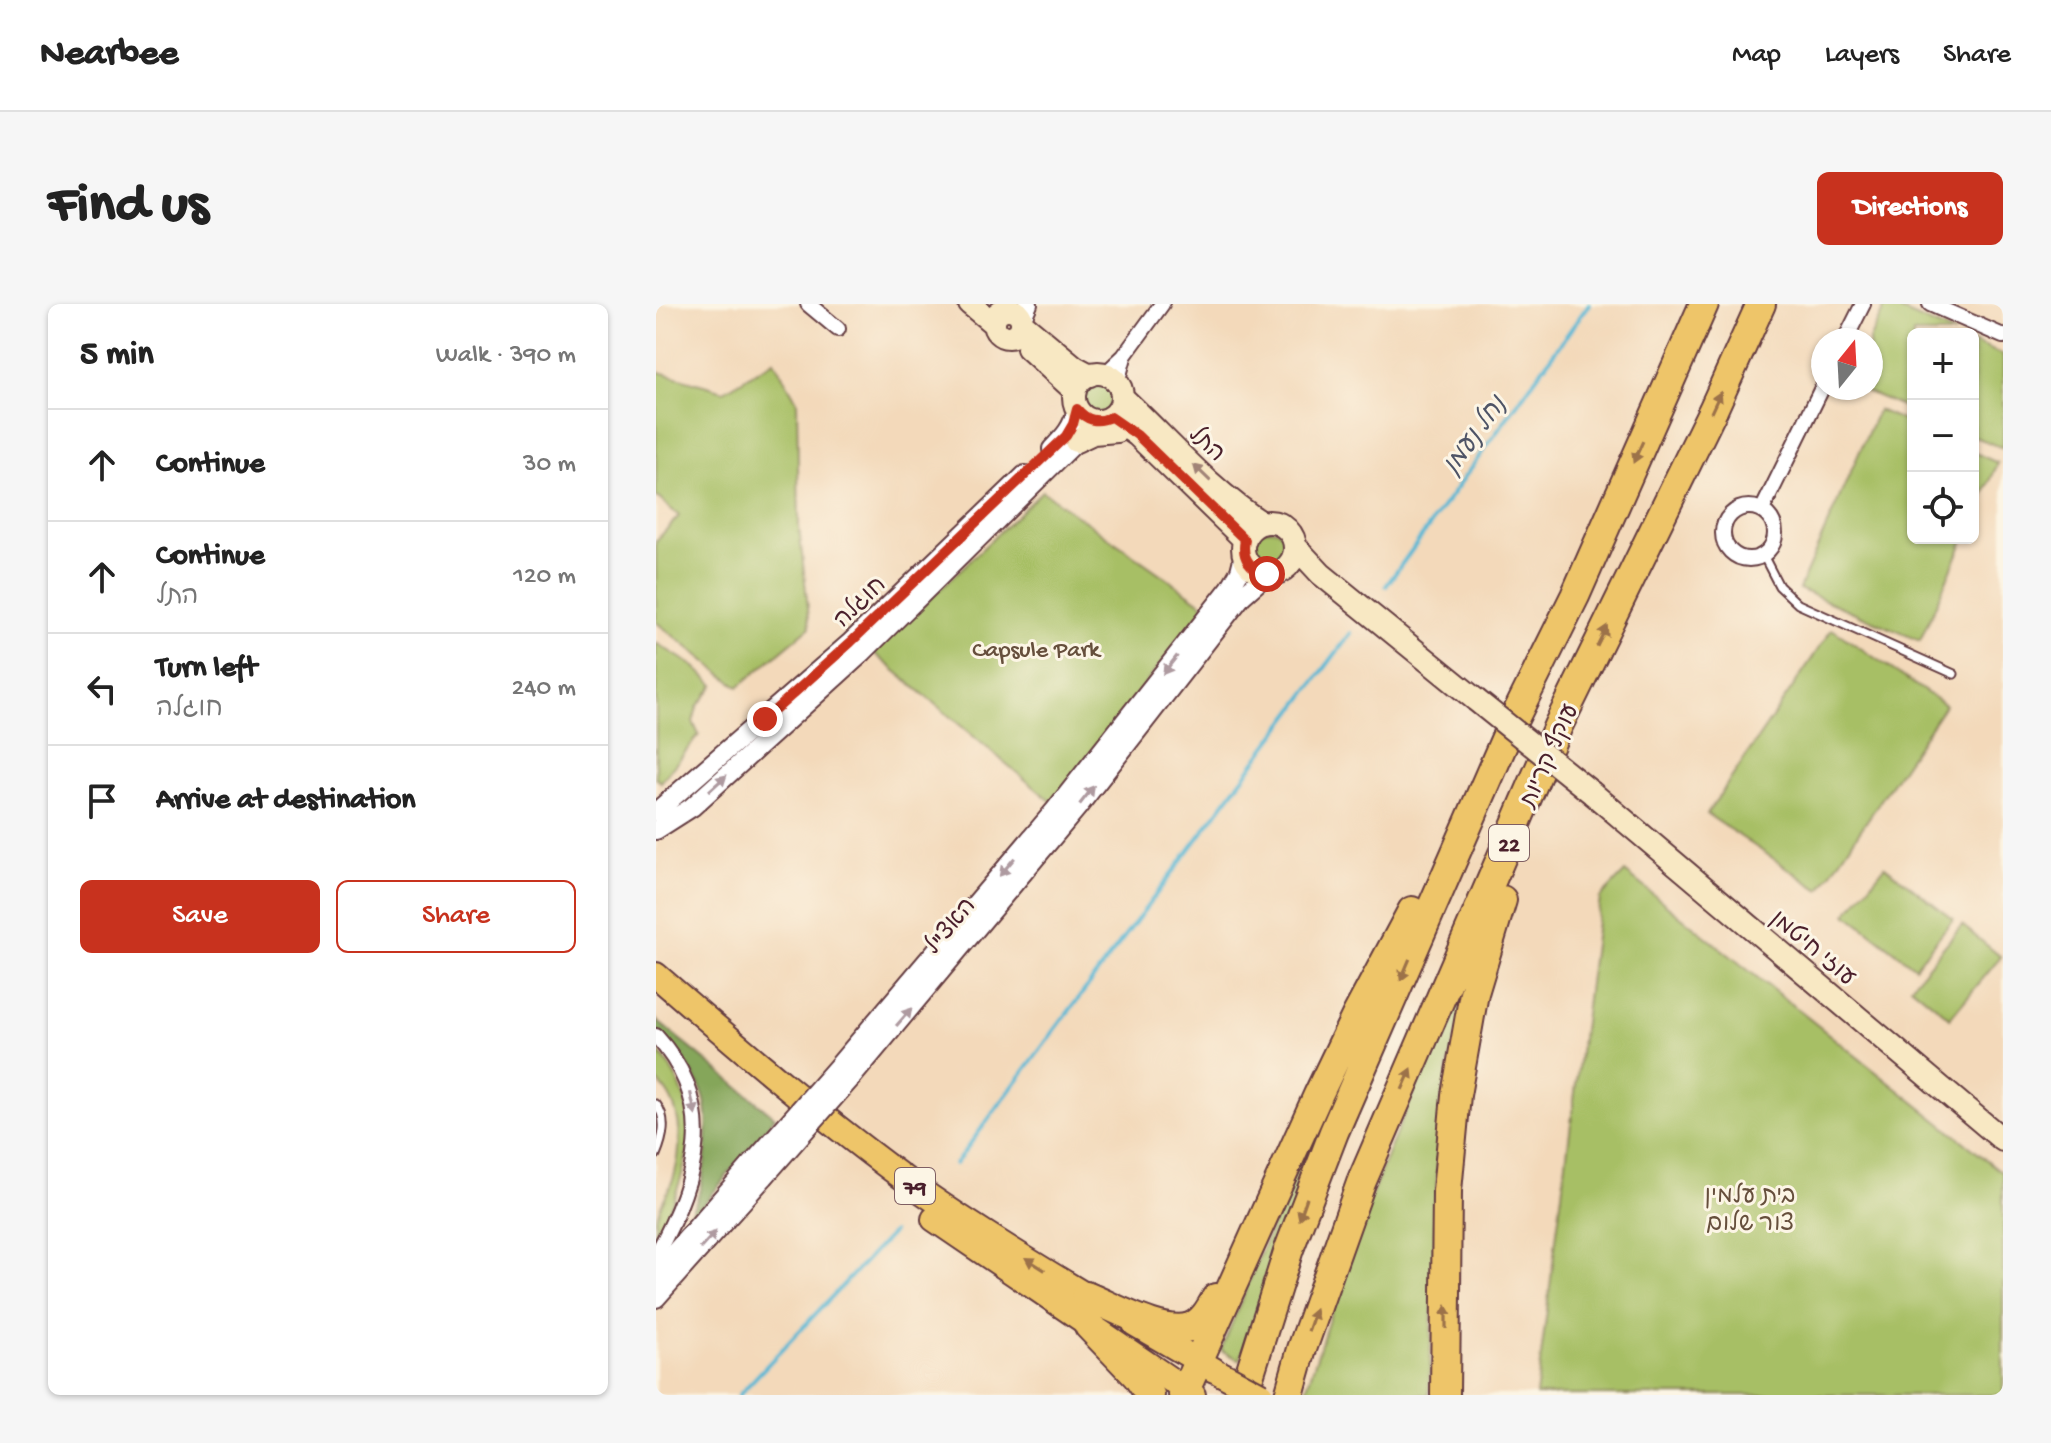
<!DOCTYPE html>
<html lang="en">
<head>
<meta charset="utf-8">
<style>
	:root { --surface:#fff; --page:#f6f6f6; --text:#222; --muted:#767676; --line:#e0e0e0; --accent:#c8321e }
	body { margin:0; font-family:"Gochi Hand","Playpen Sans Hebrew",sans-serif; background:var(--page); color:var(--text) }
	.controls { position:absolute; right:24px; top:24px; display:grid; overflow:hidden; border-radius:12px; box-shadow:0 2px 6px #0004 }
	.controls button { width:72px; height:72px; display:grid; place-items:center; padding:0; border:0; border-bottom:2px solid var(--line); background:var(--surface); color:var(--text); font:40px sans-serif }
	.compass { position:absolute; left:1155px; top:24px; width:72px; height:72px; border-radius:50%; background:var(--surface); box-shadow:0 2px 6px #0004; rotate:18deg }
	.stop { position:absolute; width:24px; height:24px; margin:-18px; border:6px solid #c8321e; border-radius:50%; background:#fff }
	.stop.end { background:#c8321e; border-color:#fff; box-shadow:0 2px 8px #0008 }
	.list { margin:0; padding:0; list-style:none }
	h2 { display:flex; justify-content:space-between; align-items:center; height:104px; margin:0; padding:0 32px; font-size:34px }
	h2 small { font-size:26px; font-weight:400; color:var(--muted) }
	.list li { display:grid; grid-template-columns:52px 1fr auto; gap:24px; align-items:center; box-sizing:border-box; height:112px; padding:0 32px; border-top:2px solid var(--line) }
	.list b { display:block; font-size:30px; white-space:nowrap }
	.list p { margin:0; font-size:26px; white-space:nowrap; color:var(--muted) }
	.list em { font-size:26px; font-style:normal; color:var(--muted) }
	.actions { display:flex; gap:16px; padding:24px 32px }
	.actions a { flex:1; padding:18px 0; border:2px solid var(--accent); border-radius:12px; text-align:center; font-size:28px; color:var(--accent) }
	.actions .main { background:var(--accent); color:#fff }
	.icon { flex:none; width:44px; height:44px; fill:none; stroke:currentColor; stroke-width:2; stroke-linecap:round; stroke-linejoin:round }
	.map { position:relative; flex:none; width:1347px; height:1091px; overflow:hidden; border-radius:12px }
	header { display:flex; align-items:center; gap:48px; box-sizing:border-box; height:112px; padding:0 40px; background:var(--surface); border-bottom:2px solid var(--line) }
	header strong { font-size:38px }
	nav { display:flex; gap:44px; margin-inline-start:auto; font-size:28px }
	.intro { display:flex; align-items:center; justify-content:space-between; box-sizing:border-box; height:192px; padding:0 48px }
	h1 { margin:0; font-size:56px }
	.button { padding:20px 36px; border-radius:12px; background:var(--accent); color:#fff; font-size:28px; font-weight:700 }
	main { display:flex; gap:48px; padding:0 48px }
	aside { flex:1; background:var(--surface); border-radius:12px; box-shadow:0 2px 6px #0004 }
	.map>svg:first-child { display:block }
	.green { fill:#a7bf65; stroke:#786f48; stroke-width:2 }
	.forest { fill:#85a65a; stroke:#686242; stroke-width:2 }
	.lines { fill:none; stroke-linecap:round; stroke-linejoin:round }
	.stream { stroke:#56b7d4; stroke-width:4 }
	.service-casing { stroke:#633b40; stroke-width:11 }
	.minor-casing { stroke:#633b40; stroke-width:18 }
	.tertiary-casing { stroke:#633b40; stroke-width:22 }
	.secondary-casing { stroke:#633b40; stroke-width:26 }
	.trunk-casing { stroke:#633b40; stroke-width:28 }
	.motorway-casing { stroke:#633b40; stroke-width:32 }
	.service { stroke:#fff; stroke-width:7 }
	.minor { stroke:#fff; stroke-width:14 }
	.tertiary { stroke:#fff; stroke-width:18 }
	.secondary { stroke:#f8e8c3; stroke-width:22 }
	.trunk { stroke:#eec569; stroke-width:24 }
	.motorway { stroke:#eec569; stroke-width:28 }
	.tertiary-bridge-casing { stroke:#633b40; stroke-width:22; stroke-linecap:butt }
	.secondary-bridge-casing { stroke:#633b40; stroke-width:26; stroke-linecap:butt }
	.trunk-bridge-casing { stroke:#633b40; stroke-width:28; stroke-linecap:butt }
	.tertiary-bridge { stroke:#fff; stroke-width:18 }
	.secondary-bridge { stroke:#f8e8c3; stroke-width:22 }
	.trunk-bridge { stroke:#eec569; stroke-width:24 }
	.oneway { fill:#9c724a }
	.oneway2 { fill:#a18477 }
	.oneway3 { fill:#ae9aa0 }
	.route { stroke:#c8321e; stroke-width:10 }
	.labels { text-anchor:middle; stroke-width:6; stroke-linejoin:round; paint-order:stroke }
	.shield { fill:#fcf5e5; stroke:#7f5f63; stroke-width:2 }
	.shield-label { font-size:22px; font-weight:bold; fill:#4a1f2b }
	.street-label { font-size:24px; fill:#4a1f2b; stroke:#fcf5e5 }
	.park-label { font-size:24px; fill:#664f3c; stroke:#fcf5e5 }
	.water-label { font-size:26px; font-style:italic; fill:#4e5466; stroke:#fcf5e5 }
</style>
</head>
<body>
<header>
<strong>Nearbee</strong>
<nav><a>Map</a><a>Layers</a><a>Share</a></nav>
</header>
<div class="intro"><h1>Find us</h1><a class="button">Directions</a></div>
<main>
<aside>
<h2>5 min<small>Walk · 390 m</small></h2>
<ul class="list">
<li><svg class="icon" aria-label="ahead" viewBox="0 0 24 24"><path d="M12 20V5M6 11l6-6 6 6"/></svg><div><b>Continue</b></div><em>30 m</em></li>
<li><svg class="icon" aria-label="ahead" viewBox="0 0 24 24"><path d="M12 20V5M6 11l6-6 6 6"/></svg><div><b>Continue</b><p>התל</p></div><em>120 m</em></li>
<li><svg class="icon" aria-label="left" viewBox="0 0 24 24"><path d="M17 20v-9H6M10 6l-5 5 5 5"/></svg><div><b>Turn left</b><p>חוגלה</p></div><em>240 m</em></li>
<li><svg class="icon" aria-label="arrive" viewBox="0 0 24 24"><path d="M6 21V4h12l-3 4 3 4H6"/></svg><div><b>Arrive at destination</b></div></li>
</ul>
<div class="actions"><a class="main">Save</a><a>Share</a></div>
</aside>
<div class="map">
<svg width="1347" height="1091" viewBox="0 0 1347 1091">
	<rect width="100%" height="100%" fill="#fcf5e5"/>
	<filter id="ink" filterUnits="userSpaceOnUse"><feTurbulence type="fractalNoise" baseFrequency=".0125" numOctaves="2"/><feDisplacementMap in="SourceGraphic" scale="16" xChannelSelector="R" yChannelSelector="G"/><feConvolveMatrix kernelMatrix="1 2 1 2 8 2 1 2 1" color-interpolation-filters="sRGB"/></filter>
	<filter id="wash" filterUnits="userSpaceOnUse"><feTurbulence type="fractalNoise" baseFrequency=".006" numOctaves="4" result="noise"/><feDisplacementMap in="SourceGraphic" scale="32" xChannelSelector="R" yChannelSelector="G"/><feGaussianBlur stdDeviation="1.8" result="paint"/><feColorMatrix in="noise" values="0 0 0 0 0 0 0 0 0 0 0 0 0 0 0 0 0 1.4 0 .05"/><feComposite in="paint" operator="in"/></filter>
	<g filter="url(#wash)">
		<rect width="100%" height="100%" fill="#f3d9ba"/>
		<!-- green -->
		<path class="green" d="M1230,0L1299,30H1257V107L1202,84H1215L1213,36Z
			M1317,38L1347,51V144L1317,132Z
			M118,57L141,97L143,223L154,323L82,383L0,318V237L23,212L0,192V67L68,87Z
			M426 93a16 16 0 1 1 32 0a16 16 0 1 1-32 0Z
			M1222,106L1257,121V234H1309L1264,337L1143,285Z
			M1317,148L1342,159L1317,216Z
			M386,187L550,302L396,498L218,349Z
			M595 244a19 19 0 1 1 38 0a19 19 0 1 1-38 0Z
			M1176,325L1289,401L1164,586L1051,510Z
			M0,339L39,363L58,381L41,403L37,418L43,431L5,478L0,474Z
			M1229,562L1297,615L1259,663L1191,610Z
			M969,568L1347,869V1091H880L944,594Z
			M829,619L793,758L783,809L773,1091H659L650,1086L698,938L732,849Z
			M1306,621L1345,653L1294,714L1255,682Z
			M736,665L584,1056L565,1046L639,866Z
			M0,745C55,806 32,869 0,933C0,928 0,920 0,915C4,899 15,885 19,869C27,837 26,798 0,776Z"/>
		<!-- forest -->
		<path class="forest" d="M0,716L119,813L16,939C24,925 35,910 41,895C49,872 56,814 47,790C38,766 18,743 0,725Z"/>
		<g class="lines">
			<!-- stream -->
			<path class="stream" d="M730,282L933,0
				M299,860L695,329
				M83,1091L237,928"/>
		</g>
	</g>
	<g filter="url(#ink)">
		<g class="lines">
			<!-- service casing -->
			<g class="service-casing">
				<path id="service" d="M1107,251L1123,282L1142,300L1298,370
					M0,800C12,815 7,834 0,851"/>
			</g>
			<!-- minor casing -->
			<g class="minor-casing">
				<path id="minor" d="M152,0L182,25
					M1274,0L1347,32
					M1189,36L1207,0
					M449,70L468,52L506,0
					M461,79L468,53
					M1067 229a26 26 0 1 1 52 0a26 26 0 1 1-52 0Z
					M1106,206L1167,82
					M0,732C64,802 41,877 0,951"/>
			</g>
			<!-- tertiary casing -->
			<g class="tertiary-casing">
				<path id="tertiary" d="M366,14L372,0
					M396,145C409,132 417,123 421,105
					M0,508L195,338L369,171
					M0,526L36,503L207,348L441,117
					M183,761L399,506L574,284L584,267L588,251
					M197,772L421,504L586,292L611,270
					M0,970L94,862
					M0,994L108,873"/>
			</g>
			<!-- secondary casing -->
			<g class="secondary-casing">
				<path id="secondary" d="M314,0L338,20
					M338 19a14 14 0 1 1 28 0a14 14 0 1 1-28 0Z
					M366,19L419,63L434,71
					M372,44L419,87
					M418 93a24 24 0 1 1 48 0a24 24 0 1 1-48 0Z
					M466,93C511,135 554,186 606,219
					M455,113L481,131L589,236
					M420,137L437,129L461,127
					M587 244a26 26 0 1 1 52 0a26 26 0 1 1-52 0Z
					M639,242L665,270L820,396
					M936,489L1347,836"/>
			</g>
			<!-- trunk casing -->
			<g class="trunk-casing">
				<path id="trunk" d="M0,671C85,745 170,818 261,884C321,926 384,964 447,1002
					M278,915L537,1091
					M479,1020L558,1066"/>
			</g>
			<!-- motorway casing -->
			<g class="motorway-casing">
				<path id="motorway" d="M430,992C456,1002 507,1032 534,1023C547,1018 554,1005 560,994
					M433,1022L481,1072L494,1091
					M527,1091L662,791L701,710L756,607
					M587,1091L633,945L678,828L858,415L919,292L1048,0
					M633,1091L646,1045L705,879L902,422L1057,106L1105,0
					M789,1091L791,887L800,791L818,689L846,596"/>
			</g>
			<!-- service -->
			<use href="#service" class="service"/>
			<!-- minor -->
			<use href="#minor" class="minor"/>
			<!-- tertiary -->
			<use href="#tertiary" class="tertiary"/>
			<!-- secondary -->
			<use href="#secondary" class="secondary"/>
			<!-- trunk -->
			<use href="#trunk" class="trunk"/>
			<!-- motorway -->
			<use href="#motorway" class="motorway"/>
			<!-- tertiary-bridge casing -->
			<g class="tertiary-bridge-casing">
				<path id="tertiary-bridge" d="M94,862L183,761
					M108,873L197,772"/>
			</g>
			<!-- secondary-bridge casing -->
			<g class="secondary-bridge-casing">
				<path id="secondary-bridge" d="M820,396L936,489"/>
			</g>
			<!-- trunk-bridge casing -->
			<g class="trunk-bridge-casing">
				<path id="trunk-bridge" d="M564,1069L605,1091"/>
			</g>
			<!-- tertiary-bridge -->
			<use href="#tertiary-bridge" class="tertiary-bridge"/>
			<!-- secondary-bridge -->
			<use href="#secondary-bridge" class="secondary-bridge"/>
			<!-- trunk-bridge -->
			<use href="#trunk-bridge" class="trunk-bridge"/>
		</g>
		<!-- one-way arrows -->
		<defs><path id="oneway-solid" d="M-6-.8H1V-3.2L6.5 0L1 3.2V.8H-6Z" transform="scale(2)"/></defs>
		<g class="oneway">
			<use href="#oneway-solid" transform="translate(1060 98) rotate(-65)"/>
			<use href="#oneway-solid" transform="translate(982 148) rotate(114)"/>
			<use href="#oneway-solid" transform="translate(946 332) rotate(-64)"/>
			<use href="#oneway-solid" transform="translate(749 666) rotate(113)"/>
			<use href="#oneway-solid" transform="translate(751 775) rotate(-66)"/>
			<use href="#oneway-solid" transform="translate(647 905) rotate(109)"/>
			<use href="#oneway-solid" transform="translate(379 960) rotate(-148)"/>
			<use href="#oneway-solid" transform="translate(790 1013) rotate(-90)"/>
			<use href="#oneway-solid" transform="translate(656 1016) rotate(-71)"/>
		</g>
		<use class="oneway2" href="#oneway-solid" transform="translate(546 169) rotate(-136)"/>
		<g class="oneway3">
			<use href="#oneway-solid" transform="translate(514 361) rotate(128)"/>
			<use href="#oneway-solid" transform="translate(62 479) rotate(-42)"/>
			<use href="#oneway-solid" transform="translate(431 491) rotate(-52)"/>
			<use href="#oneway-solid" transform="translate(351 563) rotate(130)"/>
			<use href="#oneway-solid" transform="translate(248 713) rotate(-49)"/>
			<use href="#oneway-solid" transform="translate(37 800) rotate(78)"/>
			<use href="#oneway-solid" transform="translate(52 936) rotate(-48)"/>
		</g>
	</g>
	<g class="lines" filter="url(#ink)">
		<!-- route -->
		<path class="route" d="M109,415L195,338L410,132L417,120L421,105C431,117 441,119 455,113L481,131L589,236C585,254 594,265 611,270"/>
	</g>
	<g class="labels">
		<!-- shield labels -->
		<g class="shield">
			<rect x="833" y="521" width="40" height="36" rx="6"/>
			<rect x="239" y="864" width="40" height="36" rx="6"/>
		</g>
		<g class="shield-label">
			<text x="853" y="547">22</text>
			<text x="259" y="890">79</text>
		</g>
		<!-- street labels -->
		<g class="street-label">
			<text transform="translate(552 139) rotate(44)" y="8">התל</text>
			<text transform="translate(203 297) rotate(-44)" y="8">חוגלה</text>
			<text transform="translate(892 451) rotate(-66)" y="8">עוקף קריות</text>
			<text transform="translate(293 621) rotate(-50)" y="8">האצ"ל</text>
			<text transform="translate(1158 643) rotate(40)" y="8">עוזי חיטמן</text>
		</g>
		<!-- park labels -->
		<g class="park-label">
			<text x="380" y="352">Capsule Park</text>
			<text x="1094" y="898">בית עלמין<tspan x="1094" dy="28">צור שלום</tspan></text>
		</g>
		<!-- water labels -->
		<g class="water-label">
			<text transform="translate(817 130) rotate(-54)" y="9">נחל נעמן</text>
		</g>
	</g>
</svg>
<div class="controls">
<button>+</button>
<button>−</button>
<button><svg class="icon" aria-label="locate" viewBox="0 0 24 24"><circle cx="12" cy="12" r="6"/><path d="M12 2v4M12 18v4M2 12h4M18 12h4"/></svg></button>
</div>
<svg class="compass" viewBox="-18 -18 36 36"><path d="M0-13l5 13h-10z" fill="#e53935"/><path d="M0 13l5-13h-10z" fill="#767676"/></svg>
<div class="stop" style="left:611px;top:270px"></div>
<div class="stop end" style="left:109px;top:415px"></div>
</div>
</main>
</body>
</html>
